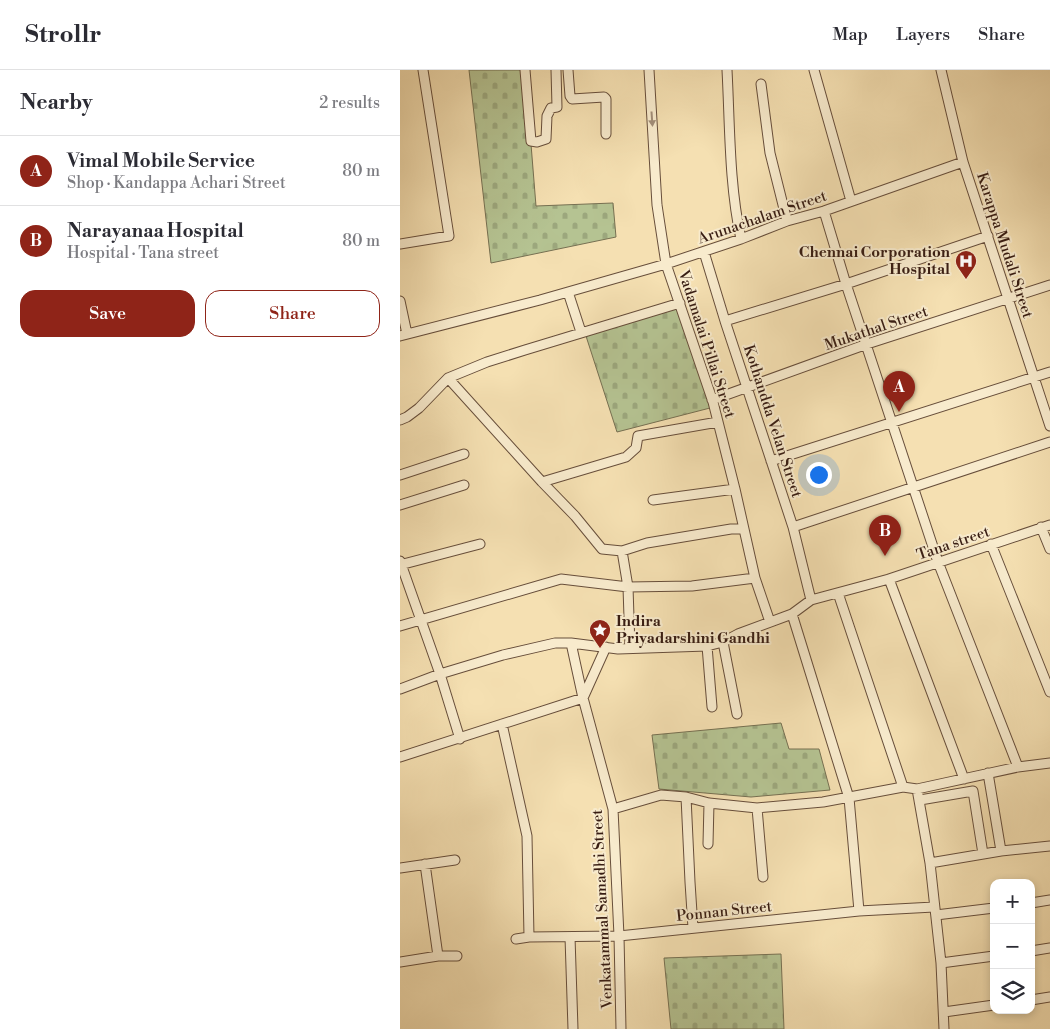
<!DOCTYPE html>
<html lang="en">
<head>
<meta charset="utf-8">
<style>
	:root { --surface:#fff; --page:#f2f2f3; --text:#2b2b33; --muted:#7c7c81; --line:#e1e1e2; --accent:#8f2418 }
	body { margin:0; font-family:"Libre Bodoni",serif; background:var(--page); color:var(--text) }
	.controls { position:absolute; right:15px; bottom:15px; display:grid; overflow:hidden; border-radius:10px; box-shadow:0 2px 8px #0003 }
	.controls button { width:45px; height:45px; display:grid; place-items:center; padding:0; border:0; border-bottom:1px solid var(--line); background:var(--surface); color:var(--text); font:25px sans-serif }
	.you { position:absolute; left:418px; top:404px; width:18px; height:18px; margin:-12px; border:4px solid #fff; border-radius:50%; background:#1a73e8; box-shadow:0 0 0 8px #1a73e833 }
	.badge { display:grid; place-items:center; width:32px; height:32px; border-radius:50%; background:var(--accent); color:#fff; font-size:16px; font-weight:700 }
	.pin { position:absolute; translate:-50% -41px; filter:drop-shadow(0 1px 2px #0008) }
	.pin::after { content:''; position:absolute; top:26px; width:18px; height:15px; background:inherit; clip-path:polygon(0 0,100% 0,50% 100%) }
	.list { margin:0; padding:0; list-style:none }
	h2 { display:flex; justify-content:space-between; align-items:center; height:65px; margin:0; padding:0 20px; font-size:21px }
	h2 small { font-size:16px; font-weight:400; color:var(--muted) }
	.list li { display:grid; grid-template-columns:32px 1fr auto; gap:15px; align-items:center; box-sizing:border-box; height:70px; padding:0 20px; border-top:1px solid var(--line) }
	.list b { display:block; font-size:19px; white-space:nowrap }
	.list p { margin:0; font-size:16px; white-space:nowrap; color:var(--muted) }
	.list em { font-size:16px; font-style:normal; color:var(--muted) }
	.actions { display:flex; gap:10px; padding:15px 20px }
	.actions a { flex:1; padding:11px 0; border:1px solid var(--accent); border-radius:15px; text-align:center; font-size:18px; color:var(--accent) }
	.actions .main { background:var(--accent); color:#fff }
	.icon { flex:none; width:28px; height:28px; fill:none; stroke:currentColor; stroke-width:2; stroke-linecap:round; stroke-linejoin:round }
	.map { position:relative; flex:none; width:650px; height:959px; overflow:hidden }
	header { display:flex; align-items:center; gap:30px; box-sizing:border-box; height:70px; padding:0 25px; background:var(--surface); border-bottom:1px solid var(--line) }
	header strong { font-size:24px }
	nav { display:flex; gap:28px; margin-inline-start:auto; font-size:18px }
	main { display:flex }
	aside { flex:1; background:var(--surface) }
	.map>svg:first-child { display:block }
	.cemetery { fill:url(#cemetery-stones); stroke:#767052 }
	.lines { fill:none; stroke-linecap:round; stroke-linejoin:round }
	.minor-casing { stroke:#674e3b; stroke-width:11 }
	.minor { stroke:#f8ebcd; stroke-width:9 }
	.oneway { fill:#a28e79 }
	.labels { text-anchor:middle; stroke-width:4; stroke-linejoin:round; paint-order:stroke }
	.street-label { font-size:15px; fill:#381d13; stroke:#f8ebcd }
	.poi-label { font-size:15px; font-weight:bold; fill:#381d13; stroke:#f8ebcd; text-anchor:end }
</style>
</head>
<body>
<header>
<strong>Strollr</strong>
<nav><a>Map</a><a>Layers</a><a>Share</a></nav>
</header>
<main>
<aside>
<h2>Nearby<small>2 results</small></h2>
<ul class="list">
<li><span class="badge">A</span><div><b>Vimal Mobile Service</b><p>Shop · Kandappa Achari Street</p></div><em>80 m</em></li>
<li><span class="badge">B</span><div><b>Narayanaa Hospital</b><p>Hospital · Tana street</p></div><em>80 m</em></li>
</ul>
<div class="actions"><a class="main">Save</a><a>Share</a></div>
</aside>
<div class="map">
<svg width="650" height="959" viewBox="0 0 650 959">
	<defs>
		<pattern id="cemetery-stones" width="16" height="16" patternUnits="userSpaceOnUse" patternTransform="scale(1.25)"><rect width="16" height="16" fill="#b5c392"/><path d="M2 7V4a2 2 0 0 1 4 0v3zM10 15v-3a2 2 0 0 1 4 0v3z" fill="#9ca77d"/></pattern>
	</defs>
	<rect width="100%" height="100%" fill="#f5e0b2"/>
	<filter id="stains"><feTurbulence type="fractalNoise" baseFrequency=".004" numOctaves="4"/><feColorMatrix values="0 0 0 0 .2 0 0 0 0 .09 0 0 0 0 .02 0 0 0 .5 -.17"/></filter>
	<radialGradient id="worn" r=".72"><stop offset=".6" stop-color="#630" stop-opacity="0"/><stop offset="1" stop-color="#630" stop-opacity=".3"/></radialGradient>
	<!-- cemetery -->
	<path class="cemetery" d="M69,0H125L136,136L213,133L216,167L91,193Z
		M279,235L310,338L217,362L185,263Z
		M381,653L389,679H419L430,720L351,727L259,719L252,665Z
		M381,884L384,959H271L264,888Z"/>
	<g class="lines">
		<!-- minor casing -->
		<g class="minor-casing">
			<path id="minor" d="M125,0L131,71L137,72L146,69L147,46L151,38L157,37L156,0
				M168,0L170,26L172,29L204,27L206,29V64
				M249,0L257,135L266,194L313,332L335,419L355,508L370,552
				M327,0C330,56 329,114 341,169
				M414,0L451,131
				M541,0L563,92L650,356
				M361,14L370,83L387,151
				M424,141L446,214L538,492L618,697
				M0,174L49,166L23,0
				M304,182L325,251L393,457L411,530
				M168,222L181,262
				M0,231L7,264
				M325,251L446,214L588,166
				M0,266L140,230L266,194L341,169L387,151L424,141L563,92
				M48,308L142,412L175,446L202,479L222,481L228,517L230,578
				M312,330L467,274L650,215
				M0,350L7,347L19,338L48,308L87,292L125,280L280,233
				M371,391L650,302
				M0,405L64,384
				M142,412L226,387L236,378L238,366L318,352
				M253,430L335,419
				M0,435L64,415
				M393,457L650,372
				M641,457L650,479
				M591,474L650,622
				M222,481L247,473L331,459H343
				M0,491L40,604L60,669
				M0,495L80,474
				M489,509L564,709
				M438,523L503,717
				M392,544L449,728L459,841
				M0,556L161,509L228,517L292,516L355,508
				M323,572L337,644
				M171,573L183,628L213,739L219,866L221,959
				M307,576L312,637
				M0,619L40,604L103,585L155,573H171L218,579L307,576L323,572L338,564L392,544L411,530L489,509L650,455
				M102,654L127,766L129,867
				M0,687L183,628L206,577
				M588,703L601,781
				M517,719L530,793L541,893L544,959
				M286,727L290,812L293,858
				M520,730L573,721L583,784
				M357,738L363,807
				M213,739L261,725L286,727L309,733L357,738L423,732L503,717L517,719L618,697L650,693
				M308,774L309,733
				M530,793L601,781L650,776
				M25,794L38,886
				M0,798L55,790
				M631,833L650,830
				M536,845L594,838
				M170,867L173,959
				M116,869L129,867L219,866L459,841L534,837
				M631,881L650,878
				M0,892L38,886H57
				M541,893L594,886
				M631,930L650,927
				M544,942L594,935"/>
		</g>
		<!-- minor -->
		<use href="#minor" class="minor"/>
	</g>
	<!-- one-way arrows -->
	<defs><path id="oneway-solid" d="M-6-.8H1V-3.2L6.5 0L1 3.2V.8H-6Z" transform="scale(1.25)"/></defs>
	<use class="oneway" href="#oneway-solid" transform="translate(252 49) rotate(86)"/>
	<!-- icons -->
	<defs>
		<g id="hospital-pin" transform="scale(1.125)"><path d="M0 17L-7.5 6A9.5 9.5 0 1 1 7.5 6Z" fill="#8f2418" stroke="#f8ebcd"/><path d="M-5-5h3v3.5h4V-5h3V5h-3V1.5h-4V5h-3Z" fill="#fff"/></g>
		<g id="sight-pin" transform="scale(1.125)"><path d="M0 17L-7.5 6A9.5 9.5 0 1 1 7.5 6Z" fill="#8f2418" stroke="#f8ebcd"/><path d="M0-6L1.8-2.2L6-1.7L2.9 1.2L3.7 5.4L0 3.3L-3.7 5.4L-2.9 1.2L-6-1.7L-1.8-2.2Z" fill="#fff"/></g>
	</defs>
	<g fill-rule="evenodd">
		<use href="#hospital-pin" x="566" y="191"/>
		<use href="#sight-pin" x="200" y="560"/>
	</g>
	<g class="labels">
		<!-- street labels -->
		<g class="street-label">
			<text transform="translate(362 147) rotate(-19)" y="5">Arunachalam Street</text>
			<text transform="translate(605 175) rotate(72)" y="5">Karappa Mudali Street</text>
			<text transform="translate(476 258) rotate(-19)" y="5">Mukathal Street</text>
			<text transform="translate(307 274) rotate(72)" y="5">Vadamalai Pillai Street</text>
			<text transform="translate(373 351) rotate(72)" y="5">Kothandda Velan Street</text>
			<text transform="translate(553 473) rotate(-19)" y="5">Tana street</text>
			<text transform="translate(202 839) rotate(-93)" y="5">Venkatammal Samadhi Street</text>
			<text transform="translate(324 841) rotate(-6)" y="5">Ponnan Street</text>
		</g>
		<!-- poi labels -->
		<g class="poi-label">
			<text x="550" y="187">Chennai Corporation<tspan x="550" dy="17">Hospital</tspan></text>
			<text x="216" y="556" text-anchor="start">Indira<tspan x="216" dy="17">Priyadarshini Gandhi</tspan></text>
		</g>
	</g>
	<rect width="100%" height="100%" filter="url(#stains)"/>
	<rect width="100%" height="100%" fill="url(#worn)"/>
</svg>
<div class="controls">
<button>+</button>
<button>−</button>
<button><svg class="icon" aria-label="layers" viewBox="0 0 24 24"><path d="M12 4l9 5-9 5-9-5zM3 14l9 5 9-5"/></svg></button>
</div>
<div class="you"></div>
<div class="pin badge" style="left:499px;top:342px">A</div>
<div class="pin badge" style="left:485px;top:486px">B</div>
</div>
</main>
</body>
</html>
